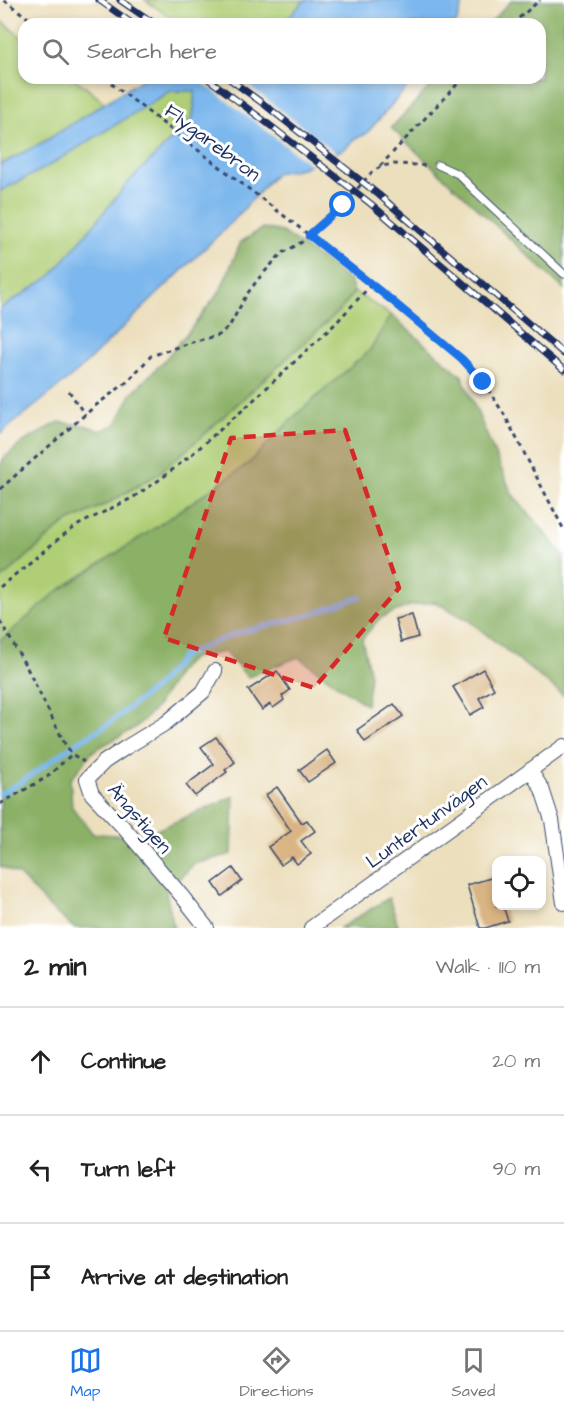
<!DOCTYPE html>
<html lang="en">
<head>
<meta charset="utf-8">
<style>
	:root { --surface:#fff; --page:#f2f2f2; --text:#222; --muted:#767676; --line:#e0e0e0; --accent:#1a73e8 }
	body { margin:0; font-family:"Architects Daughter",sans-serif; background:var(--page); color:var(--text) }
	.controls { position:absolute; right:18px; bottom:18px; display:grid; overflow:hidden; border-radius:12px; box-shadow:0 3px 9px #0003 }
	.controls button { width:54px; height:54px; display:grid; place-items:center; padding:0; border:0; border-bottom:2px solid var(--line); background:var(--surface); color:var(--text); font:30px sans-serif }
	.stop { position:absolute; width:18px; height:18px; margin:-14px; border:4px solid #1a73e8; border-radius:50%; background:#fff }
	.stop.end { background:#1a73e8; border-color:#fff; box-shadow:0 2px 6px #0008 }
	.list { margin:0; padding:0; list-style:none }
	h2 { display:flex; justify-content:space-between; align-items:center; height:78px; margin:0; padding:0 24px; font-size:26px }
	h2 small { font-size:20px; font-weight:400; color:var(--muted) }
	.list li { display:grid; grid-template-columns:39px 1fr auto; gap:18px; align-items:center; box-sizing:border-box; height:108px; padding:0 24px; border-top:2px solid var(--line) }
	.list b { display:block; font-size:22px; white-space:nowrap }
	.list em { font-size:20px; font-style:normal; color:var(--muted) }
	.icon { flex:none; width:33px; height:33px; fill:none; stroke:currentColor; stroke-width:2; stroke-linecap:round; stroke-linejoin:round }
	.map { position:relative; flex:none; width:564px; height:928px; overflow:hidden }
	.search { position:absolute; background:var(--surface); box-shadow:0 3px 9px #0003; left:18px; right:18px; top:18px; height:66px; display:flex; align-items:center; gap:15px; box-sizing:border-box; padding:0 21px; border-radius:18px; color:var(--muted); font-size:22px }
	.sheet { height:402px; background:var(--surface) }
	nav { display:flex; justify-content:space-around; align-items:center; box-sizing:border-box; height:84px; border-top:2px solid var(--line); background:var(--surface); font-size:16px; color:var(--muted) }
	nav a { display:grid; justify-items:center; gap:3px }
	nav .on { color:var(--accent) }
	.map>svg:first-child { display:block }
	.green { fill:#afce75; stroke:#657e6a; stroke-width:1.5 }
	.forest { fill:#8bb166; stroke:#537062; stroke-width:1.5 }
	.water { fill:#7bb7ed; stroke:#4b73a6; stroke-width:1.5 }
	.pier { fill:#ecdfbd }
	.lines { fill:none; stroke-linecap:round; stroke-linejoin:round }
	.stream { stroke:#7bb7ed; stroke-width:5 }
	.building { fill:#d9b484 }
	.lane-casing { stroke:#3a496c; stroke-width:9 }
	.street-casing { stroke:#3a496c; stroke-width:16 }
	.path { stroke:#3a496c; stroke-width:3; stroke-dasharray:4.5 4.5; stroke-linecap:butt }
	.lane { stroke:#fff; stroke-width:7 }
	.street { stroke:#fff; stroke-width:14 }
	.rail-casing { stroke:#1b2f5e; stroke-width:7 }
	.rail { stroke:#fff; stroke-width:4.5; stroke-dasharray:14; stroke-linecap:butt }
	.route { stroke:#1a73e8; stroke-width:8 }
	.marked { fill:#d62828; fill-opacity:0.2; stroke:#d62828; stroke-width:4.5; stroke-dasharray:12 8; stroke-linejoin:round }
	.labels { text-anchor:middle; stroke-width:6; stroke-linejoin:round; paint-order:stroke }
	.street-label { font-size:20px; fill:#1b2f5e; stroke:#fff }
</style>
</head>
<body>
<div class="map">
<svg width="564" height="928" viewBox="0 0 564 928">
	<rect width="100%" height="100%" fill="#fff"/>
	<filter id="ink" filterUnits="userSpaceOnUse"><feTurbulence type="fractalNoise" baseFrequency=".0167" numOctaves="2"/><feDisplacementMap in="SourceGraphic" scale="12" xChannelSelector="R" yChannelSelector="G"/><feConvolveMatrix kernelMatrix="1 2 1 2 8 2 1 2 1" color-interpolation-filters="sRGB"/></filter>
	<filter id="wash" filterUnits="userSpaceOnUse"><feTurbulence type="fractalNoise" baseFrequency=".008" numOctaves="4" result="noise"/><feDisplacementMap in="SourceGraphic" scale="24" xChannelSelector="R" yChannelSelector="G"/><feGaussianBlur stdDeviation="1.35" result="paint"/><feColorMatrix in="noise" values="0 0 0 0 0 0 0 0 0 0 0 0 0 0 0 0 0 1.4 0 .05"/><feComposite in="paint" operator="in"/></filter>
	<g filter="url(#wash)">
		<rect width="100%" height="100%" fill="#ecdfbd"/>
		<!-- green -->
		<path class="green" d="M145,0H305L282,24H180Z
			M0,20L24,39V78H74L105,103L47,140L0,165Z
			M195,90L193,118L129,182L51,276L0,309V191L45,168L170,91Z
			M354,292L391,315L370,350L297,414L248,464L143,536L58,591L0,641V580L64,524L110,502L158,474L200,438L343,307Z"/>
		<!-- forest -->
		<path class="forest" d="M512,0H564V289L391,128L438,78H540V24H489Z
			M263,228L282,232L331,266L351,283L354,292L343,307L200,438L158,474L110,502L64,524L0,580V466L4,458L23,442L59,422L88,426L100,431L115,425L132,393L162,363L193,326L220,291L241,242Z
			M391,315L462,376L512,494L564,555V696L468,620L435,602L409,606L380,618L362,639L370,675L366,705L298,657L248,677L224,652L192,658L179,671L155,709L135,728L93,751L70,780L72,807L93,834L143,836L234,796L232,854L194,864L166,892L174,928H74L50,908L19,875L0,866V641L58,591L143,536L248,464L297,414L370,350Z
			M389,898L399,928H340Z"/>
		<!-- water -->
		<path class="water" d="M305,0H464L456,24H282Z
			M144,78H415L366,134L354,139L346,148L302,168L276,173L233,221L77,372L0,434V309L51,276L129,182L193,118L195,91H170L45,168L0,191V165L47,140Z"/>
		<!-- pier -->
		<path class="pier" d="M196,78H239L338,154L312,166L254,121Z"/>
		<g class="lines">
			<!-- stream -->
			<path class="stream" d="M0,794L23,781L76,743L107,725L157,686L184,655L237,633L306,616L360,597"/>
		</g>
		<g id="blocks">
			<!-- building -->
			<path class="building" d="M412,615L418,637L401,642L395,619Z
				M483,669L494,689L479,698L484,707L470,715L453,687Z
				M277,671L290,690L282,696L284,700L273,708L270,704L262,710L248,690Z
				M394,704L403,716L365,742L357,730Z
				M216,737L235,762L225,770L227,772L195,796L186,785L214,764L201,747Z
				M327,750L336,763L308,782L299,770Z
				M277,787L302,823L307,820L315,831L301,841L311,854L297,864L292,857L281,865L268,847L291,831L266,795Z
				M233,868L242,881L222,896L213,883Z
				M494,877L496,886V906H503L508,921L485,928H480L467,885Z"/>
		</g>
	</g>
	<g filter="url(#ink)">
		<use href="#blocks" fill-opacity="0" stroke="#3a496c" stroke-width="1.5"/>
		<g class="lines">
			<!-- lane casing -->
			<g class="lane-casing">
				<path id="lane" d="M438,165L458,174L476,192L564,274"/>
			</g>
			<!-- street casing -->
			<g class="street-casing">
				<path id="street" d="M530,770L542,789L552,820L564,903
					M207,928L181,895L124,828L92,794L87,779L104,762L125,748L166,723L203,692L215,671
					M311,928L564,746"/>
			</g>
			<!-- path -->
			<path class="path" d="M4,0L36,24
				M512,24L540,0
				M104,78L309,235L390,299L462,359L483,382L504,414L564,530
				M380,166L463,78
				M69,391L85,415
				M0,489L95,406L127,382L151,356L192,342L219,335L230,325L247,294L259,278L281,254L302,242L343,205L372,172L382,166L394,164L417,165L427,166
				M0,587L62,536L80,524L132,498L162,478L191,455L245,408L335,324L371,285
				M0,621L27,668L65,744L72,754L84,762
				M0,804L47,777L72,754"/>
			<!-- lane -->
			<use href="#lane" class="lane"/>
			<!-- street -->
			<use href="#street" class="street"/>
			<!-- rail casing -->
			<g class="rail-casing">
				<path id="rail" d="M99,0L133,24
					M120,0L155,24
					M207,78L258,116L371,204L564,370
					M228,78L265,105L379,195L564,354"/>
			</g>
			<!-- rail -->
			<use href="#rail" class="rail"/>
		</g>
	</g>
	<g class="lines" filter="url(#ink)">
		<!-- route -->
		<path class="route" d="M343,205L309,235L390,299L462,359L483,382"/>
	</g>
	<!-- marked area -->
	<path class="marked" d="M345,430L399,588L314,688L164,638L231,438Z"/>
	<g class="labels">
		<!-- street labels -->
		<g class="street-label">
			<text transform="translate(213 142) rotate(37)" y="7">Flygarebron</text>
			<text transform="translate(140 818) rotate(49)" y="7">Ängstigen</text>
			<text transform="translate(426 821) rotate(-36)" y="7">Luntertunvägen</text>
		</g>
	</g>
</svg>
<div class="controls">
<button><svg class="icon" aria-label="locate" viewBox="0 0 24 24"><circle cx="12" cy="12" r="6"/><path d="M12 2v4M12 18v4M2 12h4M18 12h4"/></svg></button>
</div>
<div class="stop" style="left:343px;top:205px"></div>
<div class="stop end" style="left:483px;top:382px"></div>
<div class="search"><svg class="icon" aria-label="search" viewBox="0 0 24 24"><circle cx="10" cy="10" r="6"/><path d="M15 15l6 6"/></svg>Search here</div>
</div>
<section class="sheet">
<h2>2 min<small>Walk · 110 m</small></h2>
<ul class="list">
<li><svg class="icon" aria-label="ahead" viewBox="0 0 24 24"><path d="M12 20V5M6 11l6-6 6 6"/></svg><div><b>Continue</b></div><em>20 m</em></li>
<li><svg class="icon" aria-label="left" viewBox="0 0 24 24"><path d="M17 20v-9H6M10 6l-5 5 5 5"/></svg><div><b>Turn left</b></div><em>90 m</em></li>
<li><svg class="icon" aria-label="arrive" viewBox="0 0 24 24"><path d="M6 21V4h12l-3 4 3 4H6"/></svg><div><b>Arrive at destination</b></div></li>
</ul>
</section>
<nav>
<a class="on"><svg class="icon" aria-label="map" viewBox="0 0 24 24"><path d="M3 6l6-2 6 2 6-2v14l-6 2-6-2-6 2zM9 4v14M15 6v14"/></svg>Map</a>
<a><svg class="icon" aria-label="directions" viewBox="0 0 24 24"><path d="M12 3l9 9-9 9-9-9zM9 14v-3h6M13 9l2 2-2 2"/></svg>Directions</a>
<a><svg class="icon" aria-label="saved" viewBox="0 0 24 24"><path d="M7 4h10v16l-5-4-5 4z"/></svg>Saved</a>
</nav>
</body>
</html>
